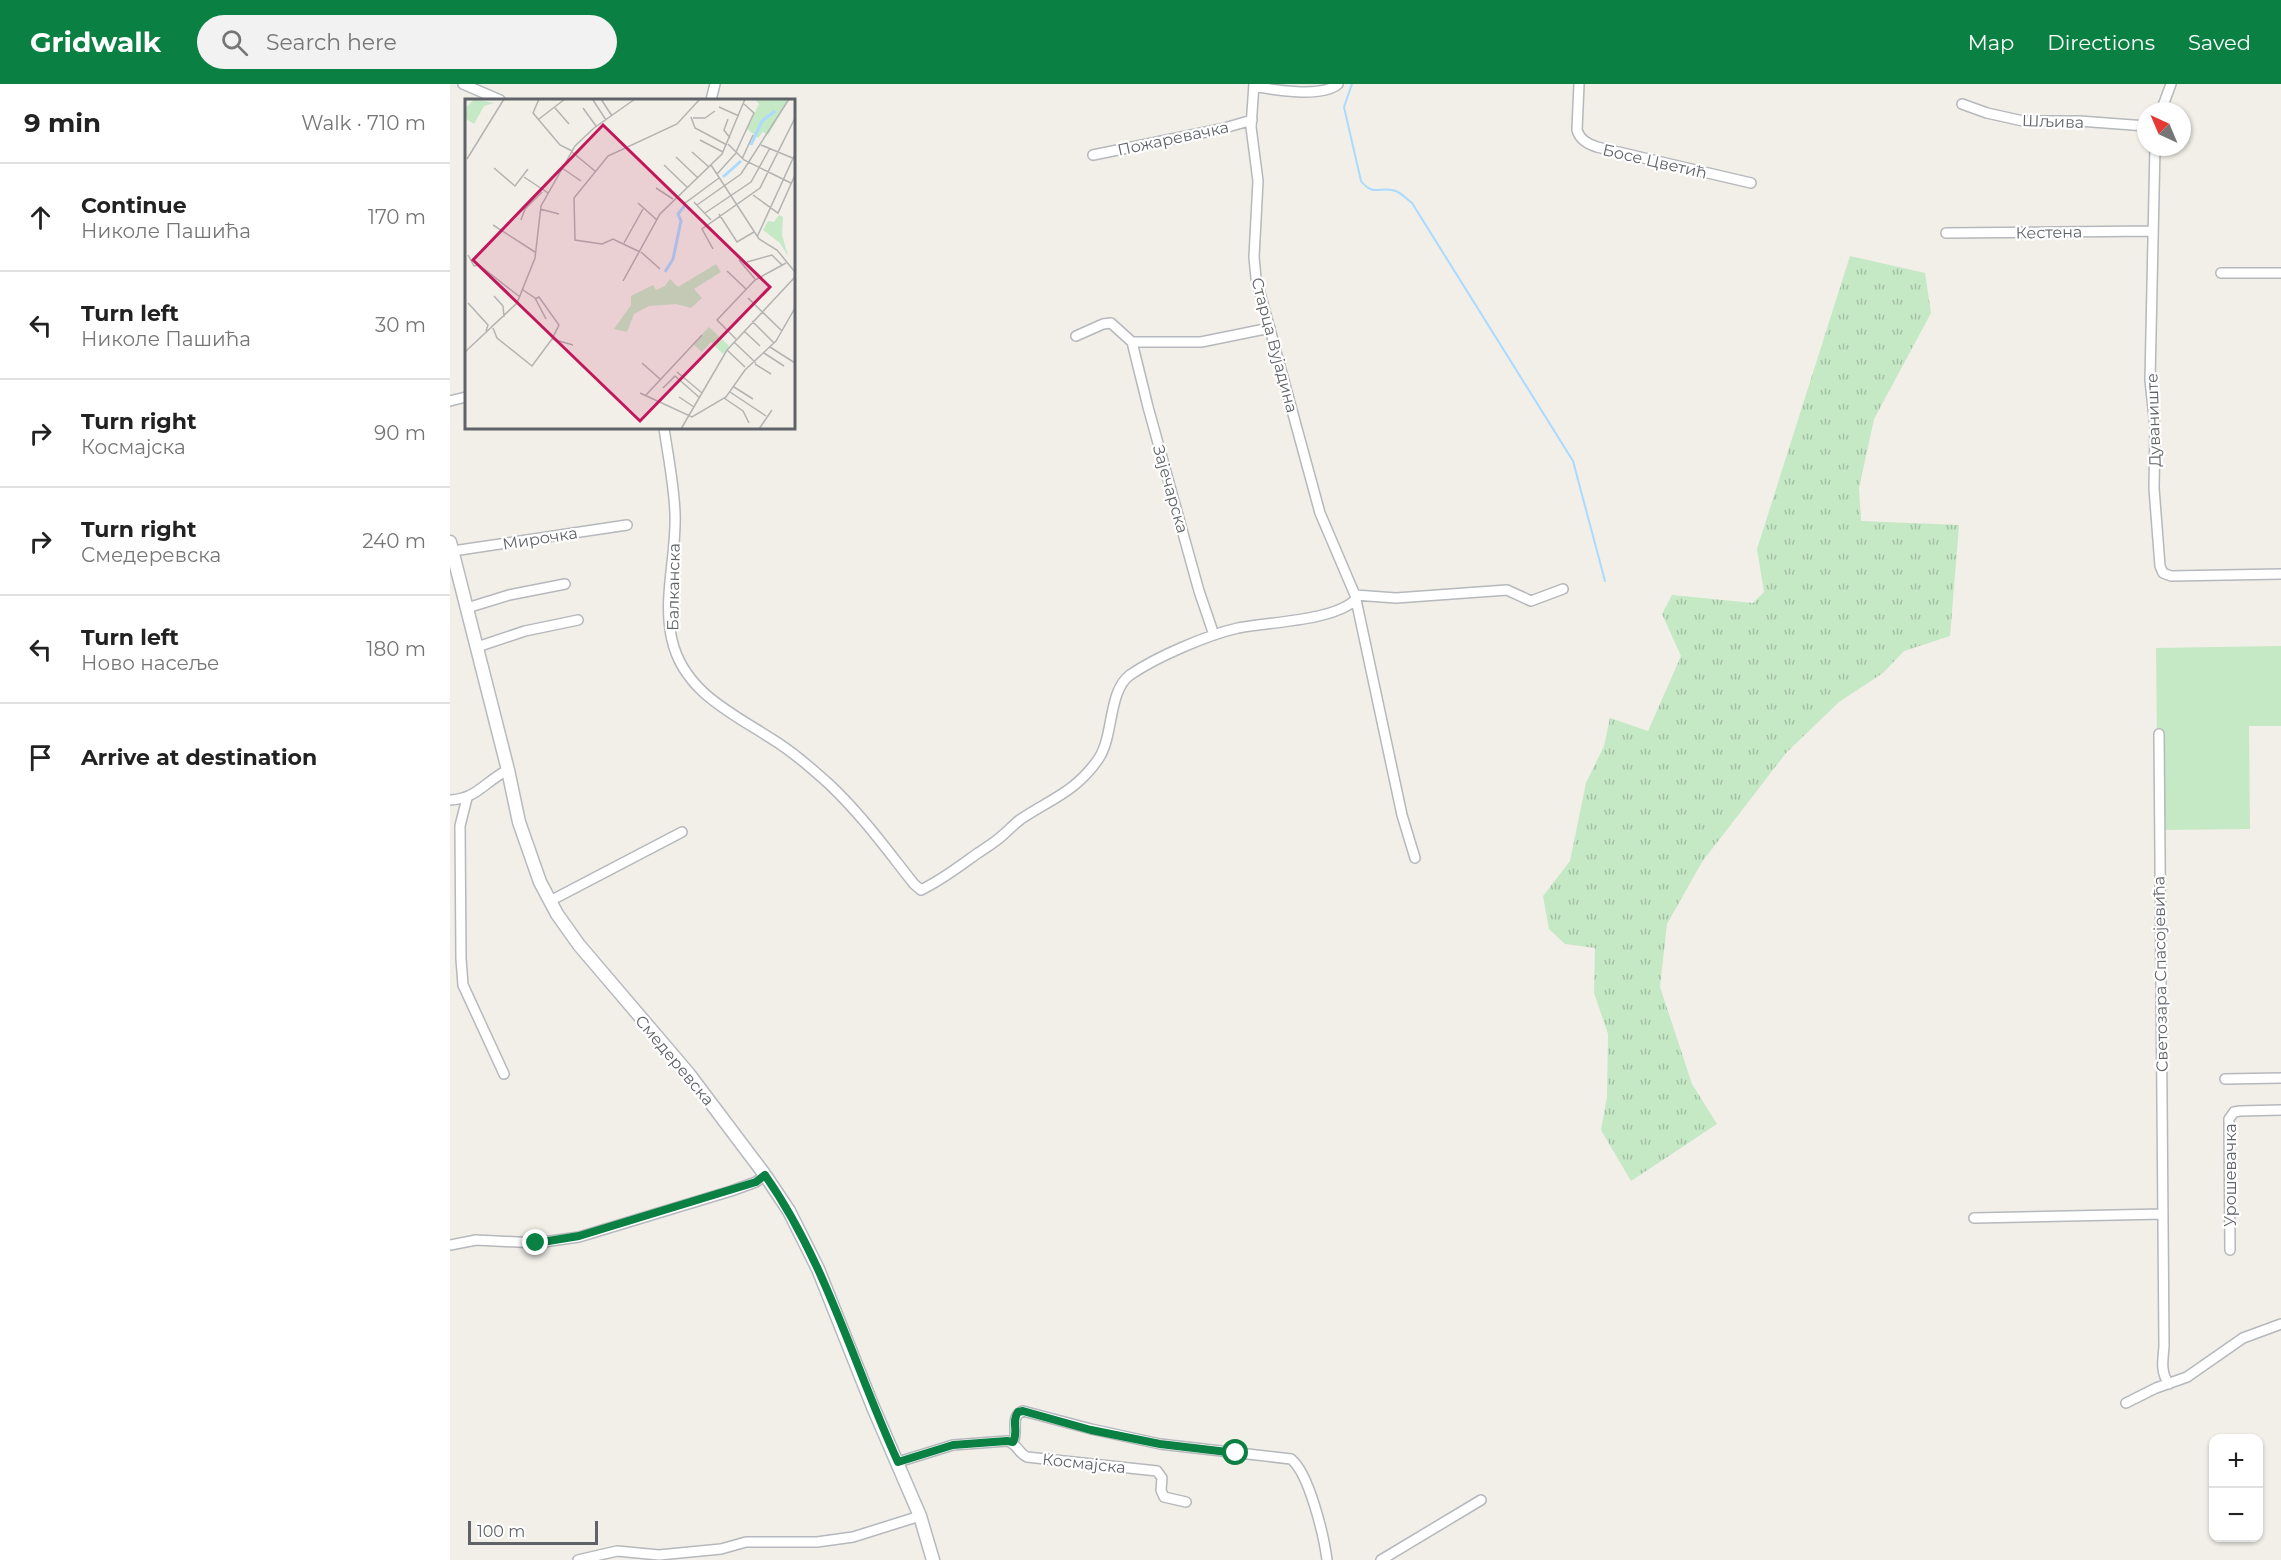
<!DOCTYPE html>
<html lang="en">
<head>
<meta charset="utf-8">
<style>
	:root { --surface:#fff; --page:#f2f2f2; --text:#222; --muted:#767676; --line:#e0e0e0; --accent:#0b8043 }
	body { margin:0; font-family:Montserrat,sans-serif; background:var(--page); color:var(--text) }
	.controls { position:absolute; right:18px; bottom:18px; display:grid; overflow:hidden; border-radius:12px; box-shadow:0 2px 4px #0004 }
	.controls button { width:54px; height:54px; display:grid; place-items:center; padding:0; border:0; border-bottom:2px solid var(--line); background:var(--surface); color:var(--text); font:30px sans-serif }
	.compass { position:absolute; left:1687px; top:18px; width:54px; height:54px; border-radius:50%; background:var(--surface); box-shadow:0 2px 4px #0004; rotate:316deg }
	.scale { position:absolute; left:18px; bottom:15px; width:130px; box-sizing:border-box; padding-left:6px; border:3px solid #5f6368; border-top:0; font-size:16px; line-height:21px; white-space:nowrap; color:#5f6368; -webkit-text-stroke:4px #fff; paint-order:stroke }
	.stop { position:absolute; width:18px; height:18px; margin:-14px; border:4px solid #0b8043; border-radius:50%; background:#fff }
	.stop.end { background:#0b8043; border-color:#fff; box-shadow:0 2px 6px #0008 }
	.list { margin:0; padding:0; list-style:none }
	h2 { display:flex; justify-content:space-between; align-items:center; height:78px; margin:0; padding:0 24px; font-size:26px }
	h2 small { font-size:20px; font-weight:400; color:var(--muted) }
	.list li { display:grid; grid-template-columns:39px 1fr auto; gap:18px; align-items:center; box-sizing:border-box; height:108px; padding:0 24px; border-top:2px solid var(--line) }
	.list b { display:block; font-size:22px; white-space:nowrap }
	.list p { margin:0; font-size:20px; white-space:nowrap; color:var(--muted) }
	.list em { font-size:20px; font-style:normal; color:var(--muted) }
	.icon { flex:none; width:33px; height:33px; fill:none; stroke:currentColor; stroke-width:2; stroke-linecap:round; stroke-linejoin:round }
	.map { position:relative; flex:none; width:1831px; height:1476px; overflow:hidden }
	header { display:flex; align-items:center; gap:36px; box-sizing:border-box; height:84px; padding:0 30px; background:var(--accent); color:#fff }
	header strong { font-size:28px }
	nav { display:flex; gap:33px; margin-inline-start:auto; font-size:21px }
	.search { width:420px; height:54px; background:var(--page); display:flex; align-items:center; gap:15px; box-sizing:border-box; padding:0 21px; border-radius:33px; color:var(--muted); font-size:22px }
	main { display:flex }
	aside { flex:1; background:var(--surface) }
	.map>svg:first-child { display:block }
	.grass { fill:url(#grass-tufts) }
	.pitch { fill:#c5e8c5 }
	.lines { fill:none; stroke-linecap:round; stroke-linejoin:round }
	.stream { stroke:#aadaff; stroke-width:2 }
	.minor-casing { stroke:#b5b8bc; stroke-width:12 }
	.secondary-casing { stroke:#b6babf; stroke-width:15 }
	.minor { stroke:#fff; stroke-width:9 }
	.secondary { stroke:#fff; stroke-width:12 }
	.route { stroke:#0b8043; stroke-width:8 }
	.labels { text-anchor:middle; stroke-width:4.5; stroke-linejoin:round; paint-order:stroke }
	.street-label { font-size:16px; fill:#5f6368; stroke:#fff }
	.inset-river { fill:none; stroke:#aadaff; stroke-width:3 }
	.inset-road { fill:none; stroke:#b3b3b1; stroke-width:1.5 }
	.view { fill:#c2185b; fill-opacity:0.15; stroke:#c2185b; stroke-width:3 }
	.inset-edge { fill:none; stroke:#5f6368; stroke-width:3 }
</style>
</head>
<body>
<header>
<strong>Gridwalk</strong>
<div class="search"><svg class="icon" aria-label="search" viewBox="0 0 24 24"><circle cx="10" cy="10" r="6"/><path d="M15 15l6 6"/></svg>Search here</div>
<nav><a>Map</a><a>Directions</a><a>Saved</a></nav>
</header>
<main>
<aside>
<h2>9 min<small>Walk · 710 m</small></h2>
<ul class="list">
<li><svg class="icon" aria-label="ahead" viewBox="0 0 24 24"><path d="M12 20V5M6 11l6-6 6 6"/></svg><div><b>Continue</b><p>Николе Пашића</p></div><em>170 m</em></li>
<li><svg class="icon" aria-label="left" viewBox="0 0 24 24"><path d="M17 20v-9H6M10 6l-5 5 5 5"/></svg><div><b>Turn left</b><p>Николе Пашића</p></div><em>30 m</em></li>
<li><svg class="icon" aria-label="right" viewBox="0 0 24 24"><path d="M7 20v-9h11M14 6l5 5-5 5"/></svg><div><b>Turn right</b><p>Космајска</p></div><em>90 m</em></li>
<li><svg class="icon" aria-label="right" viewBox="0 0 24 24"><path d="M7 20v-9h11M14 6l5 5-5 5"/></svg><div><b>Turn right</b><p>Смедеревска</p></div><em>240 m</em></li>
<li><svg class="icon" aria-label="left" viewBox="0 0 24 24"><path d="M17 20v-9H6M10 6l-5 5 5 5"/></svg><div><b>Turn left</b><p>Ново насеље</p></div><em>180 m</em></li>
<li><svg class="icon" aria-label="arrive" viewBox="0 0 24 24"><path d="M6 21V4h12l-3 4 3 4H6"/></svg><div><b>Arrive at destination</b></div></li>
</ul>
</aside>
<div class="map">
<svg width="1831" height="1476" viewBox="0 0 1831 1476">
	<defs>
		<pattern id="grass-tufts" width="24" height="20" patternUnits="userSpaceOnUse" patternTransform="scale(1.5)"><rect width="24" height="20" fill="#c5e8c5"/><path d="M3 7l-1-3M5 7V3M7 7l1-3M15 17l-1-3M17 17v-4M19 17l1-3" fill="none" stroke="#a3c0a4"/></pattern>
	</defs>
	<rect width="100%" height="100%" fill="#f1efe8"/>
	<!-- grass -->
	<path class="grass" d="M1400,172L1475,189L1481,229L1424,335L1409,404L1411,437L1509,441L1500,552L1454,567L1433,589L1389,618L1336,669L1252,778L1217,840L1210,903L1242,1000L1267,1040L1181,1097L1151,1046L1157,1013L1158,950L1144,909L1145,864L1115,860L1099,845L1093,812L1120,777L1136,699L1154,662L1160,634L1198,647L1231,572L1212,530L1222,511L1303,519L1314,508L1307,465Z"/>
	<!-- pitch -->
	<path class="pitch" d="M1831,562V642H1799L1800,745L1708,746L1706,564Z"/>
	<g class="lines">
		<!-- stream -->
		<path class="stream" d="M902,0L894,23L911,97C924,114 932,101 946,107C952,110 957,115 962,119L1123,377L1155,497"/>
		<!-- minor casing -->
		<g class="minor-casing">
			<path id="minor" d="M13,0L50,16
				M804,0L801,43L808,97L804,173L806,194L870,429L905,511L952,731L965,774
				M1129,0L1127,46C1130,56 1138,60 1147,63L1301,99
				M804,2C823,6 872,14 888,0
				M261,16L265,0
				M1512,20L1537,29L1573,37H1629L1696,42
				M1711,27L1721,0
				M1705,63L1700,296L1705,343L1704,404L1710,482L1713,489L1721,492L1831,490
				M643,71L771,45L802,36
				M1496,149L1703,147
				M1771,189H1831
				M626,252L653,240L661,239L682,258H751L820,244
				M682,258L698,323L749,507L764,551
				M0,317L16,313
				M214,344C218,372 224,401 225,429C227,471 212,514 222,556C234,608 282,629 322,655C343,668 361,684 379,700C411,730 437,766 464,800L471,806C492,796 510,782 528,769C537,763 547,757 554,750C560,745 564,740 571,735C601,715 627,707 649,674C664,651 658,607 680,591C706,573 757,551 788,544C818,538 883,537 905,516
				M3,467L177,441
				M905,511L946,514L1057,506L1081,517L1113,505
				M17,524L59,511L115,500
				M27,563L75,547L128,536
				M1709,650L1714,1262C1713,1276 1710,1288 1719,1300
				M17,714L10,742L11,875L13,901L54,990
				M0,716C27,715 35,697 58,686
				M100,817L232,748
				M1775,995L1831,994
				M1524,1134L1713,1130
				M0,1161L26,1156L86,1159L129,1153L281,1107L306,1098L315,1091
				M1780,1166L1779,1035L1784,1028L1790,1027L1831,1026
				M1676,1319L1706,1304L1737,1293L1793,1254L1831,1240
				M563,1358C569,1348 559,1332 573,1327L641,1345L710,1360L841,1375C859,1389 874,1452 877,1476
				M448,1378L503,1361L557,1357C567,1359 568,1369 577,1373L707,1387L712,1394L711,1406L714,1413L736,1418
				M128,1476L167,1467L209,1471L271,1465L296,1458H367L403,1453L470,1432
				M931,1476L1031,1416"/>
		</g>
		<!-- secondary casing -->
		<g class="secondary-casing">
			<path id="secondary" d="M0,458L58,686L69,738L90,798L107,830L129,861L239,990L315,1091L339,1127L368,1185L423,1323L470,1432L483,1476"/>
		</g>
		<!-- minor -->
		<use href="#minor" class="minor"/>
		<!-- secondary -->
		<use href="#secondary" class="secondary"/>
	</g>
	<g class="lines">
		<!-- route -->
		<path class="route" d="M86,1159L129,1152L306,1098L315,1091C376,1178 404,1282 448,1378L503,1361L557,1357L563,1358C569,1348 561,1338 568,1328L573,1327L641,1346L710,1360L786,1369"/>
	</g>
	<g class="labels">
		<!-- street labels -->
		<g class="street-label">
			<text transform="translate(1603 37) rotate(2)" y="6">Шљива</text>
			<text transform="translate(723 54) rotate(-12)" y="6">Пожаревачка</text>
			<text transform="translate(1205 77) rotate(13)" y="6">Босе Цветић</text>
			<text transform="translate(1599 148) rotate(-1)" y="6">Кестена</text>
			<text transform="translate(825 261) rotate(75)" y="6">Старца Вујадина</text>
			<text transform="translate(1703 336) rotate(-92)" y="6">Дуваниште</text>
			<text transform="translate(721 405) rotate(74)" y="6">Зајечарска</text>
			<text transform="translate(90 454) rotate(-9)" y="6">Мирочка</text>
			<text transform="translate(223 503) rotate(-89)" y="6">Балканска</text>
			<text transform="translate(1710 890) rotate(-91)" y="6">Светозара Спасојевића</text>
			<text transform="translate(225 976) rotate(50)" y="6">Смедеревска</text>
			<text transform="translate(1780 1091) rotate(-90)" y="6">Урошевачка</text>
			<text transform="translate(634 1379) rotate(6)" y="6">Космајска</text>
		</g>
	</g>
	<!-- overview -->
	<g transform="translate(15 15)">
		<rect width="330" height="330" fill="#f1efe8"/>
		<path d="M9,0L29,4L19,7L9,25L0,19V10ZM290,0H324L303,36L298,33L293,39L282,30L294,5ZM251,165L256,173L229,190L237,199L226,209L211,205L184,207L169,215L162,233L149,230L166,206V197L188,186L191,191L200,187L205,180L213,188Z" fill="#c5e8c5"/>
		<path d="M314,116L318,118L317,136L323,157L315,144L298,131L303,122L309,123Z" fill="#c5e8c5"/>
		<path d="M244,228L264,247L258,255L246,243L237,253L228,245Z" fill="#c5e8c5"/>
		<path class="inset-river" d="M286,46L297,22L310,12M258,78L276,62M200,173L208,160L216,122L213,115L221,105"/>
		<path class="inset-road" d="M74,0L68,14L95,46L107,52M136,0L147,17M128,1L141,21M254,8L274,17M90,9L104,25M118,9L131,27M226,18L230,29L262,46M228,19H240L250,12M74,20L100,0M263,20L259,31L265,39M235,41L258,53M263,45L279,61L326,84M296,46L330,60M107,53L130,72M227,53L244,68M271,53L289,14L279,5M211,58L233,79M2,60L39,0M277,60L288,36M199,66L222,88M246,66L294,140L312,151L330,173M29,69L50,87L63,70M97,69L116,82M252,75L271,54M59,78L83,94M191,89L208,100M288,96L313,114L330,76M211,97L220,104L254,79M229,103L246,121M173,104L192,121M232,106L276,75L324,0M75,110L94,115M240,114L286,83L305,49M254,115L272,143L289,133M56,121L60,110L77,93M28,126L70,153M292,138L330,55M159,144L178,110M248,150L237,130L295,89L330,19M175,153L148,140L137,145L110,141L109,99L143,57L212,25L235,0M176,153L195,170M3,156L9,167L14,166L55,198M274,161L290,180M282,163L307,156L317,166M262,172L281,190M158,182L195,115L257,55L280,0M58,191L70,199L81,220M29,197L38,207L39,218M283,199L317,232M70,200L74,198L94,226L87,240L108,246M3,204L23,226L21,232M287,222L309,244M28,229L32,239L67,267L87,240M279,232L295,247M271,240L252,221L290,181L321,164M269,243L291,264M305,248L330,264M262,251L280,268M0,253L52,204L70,159L76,107L110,47L129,29L170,0M299,254L319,267M177,264L195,280M290,265L306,275M212,273L237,294M269,288L288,300M198,289L210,277L235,299M265,293L301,317M175,294L227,318L261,298L280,271L311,242L330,209M181,296L237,236M214,298L229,308M259,299L278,312L284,324M216,330L262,251L330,178M294,330L307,311"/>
		<path class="view" d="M138,26L305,188L175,322L8,161Z"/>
		<rect width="330" height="330" class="inset-edge"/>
	</g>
</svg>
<div class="controls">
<button>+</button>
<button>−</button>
</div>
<svg class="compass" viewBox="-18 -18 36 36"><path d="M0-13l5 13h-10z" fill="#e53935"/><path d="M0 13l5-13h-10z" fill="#767676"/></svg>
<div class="scale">100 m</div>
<div class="stop" style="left:786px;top:1369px"></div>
<div class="stop end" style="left:86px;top:1159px"></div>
</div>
</main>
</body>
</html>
